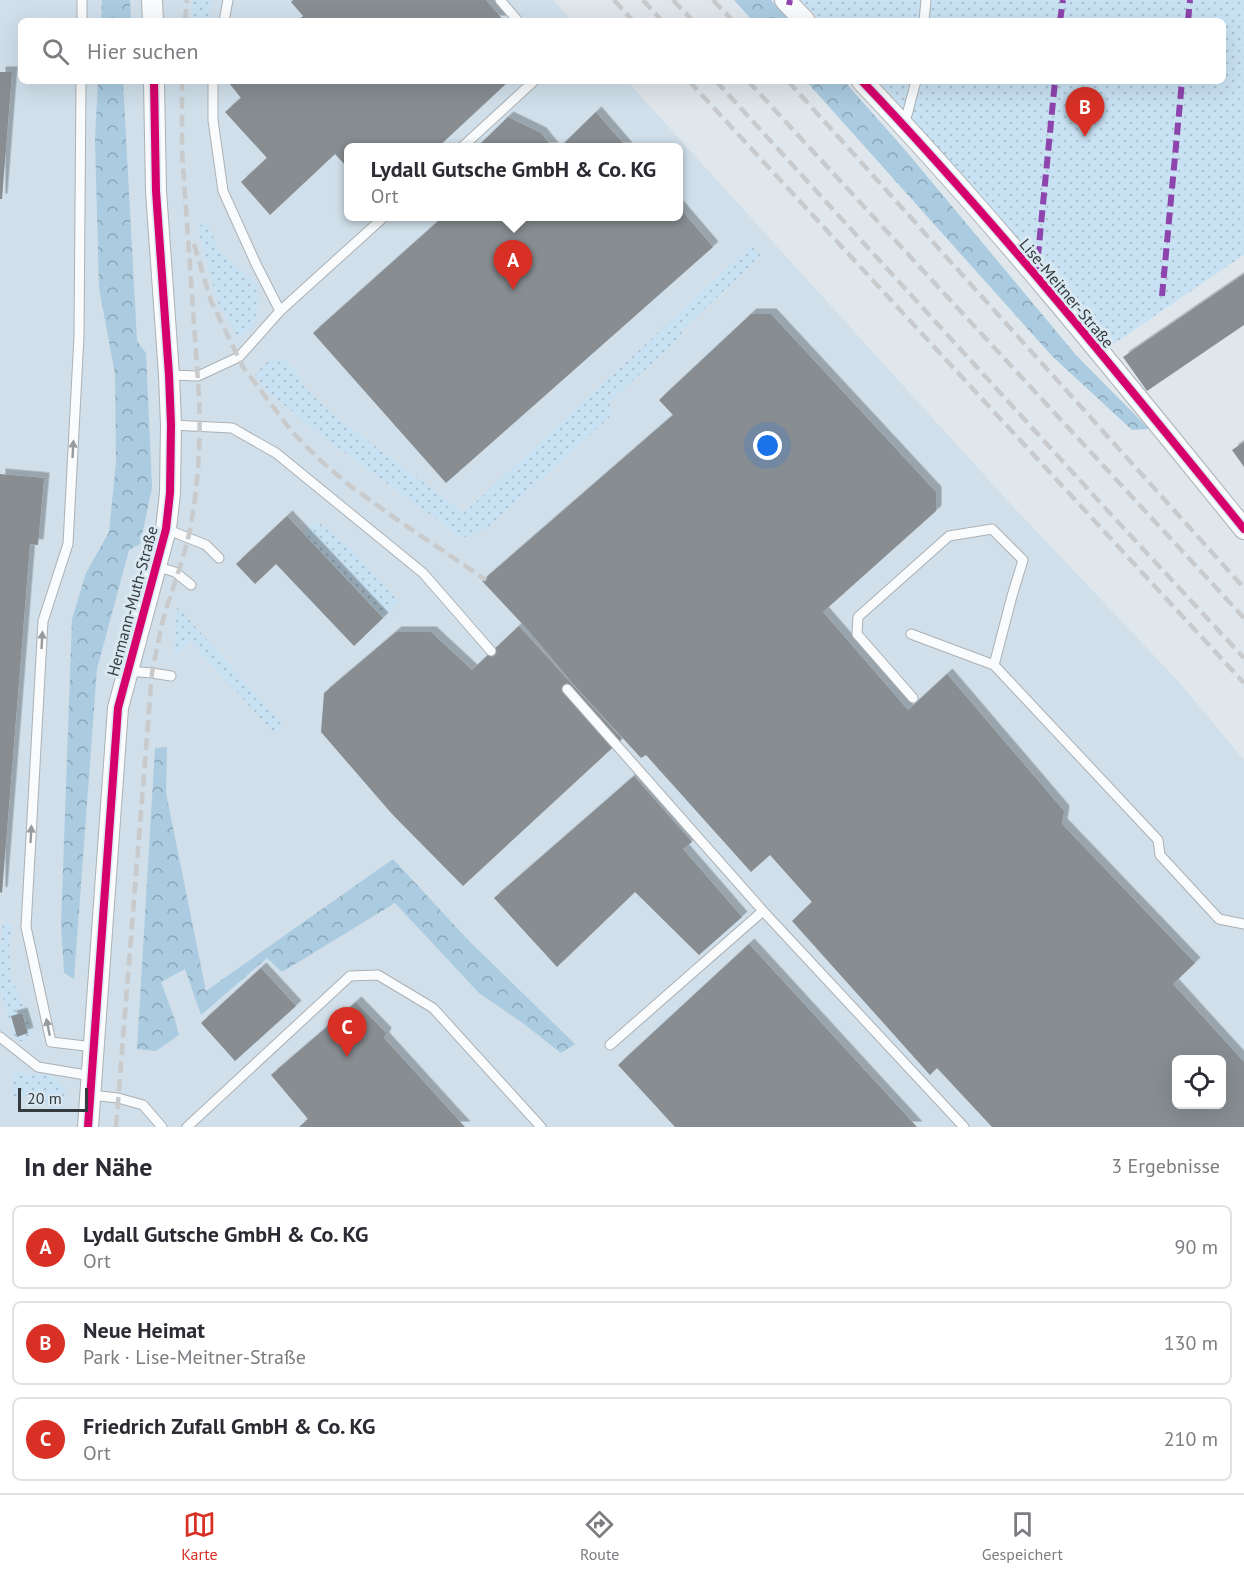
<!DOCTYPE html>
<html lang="de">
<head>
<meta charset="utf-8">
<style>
	:root { --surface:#fff; --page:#f7f7f7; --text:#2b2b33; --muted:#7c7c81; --line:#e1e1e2; --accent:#d93025 }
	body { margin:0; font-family:"PT Sans",sans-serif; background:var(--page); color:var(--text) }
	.controls { position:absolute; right:18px; bottom:18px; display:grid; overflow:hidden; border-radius:9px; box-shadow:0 6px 24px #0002 }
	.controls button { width:54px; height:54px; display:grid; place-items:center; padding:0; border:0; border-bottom:2px solid var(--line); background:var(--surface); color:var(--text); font:30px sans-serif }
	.scale { position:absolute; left:18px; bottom:15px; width:70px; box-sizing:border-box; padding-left:6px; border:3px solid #353b3f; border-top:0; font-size:16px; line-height:21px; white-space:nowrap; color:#353b3f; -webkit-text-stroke:4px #dae8f2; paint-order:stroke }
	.you { position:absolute; left:768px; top:446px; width:21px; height:21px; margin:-15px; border:4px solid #fff; border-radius:50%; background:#1a73e8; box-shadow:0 0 0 9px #1a73e833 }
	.badge { display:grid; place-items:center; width:39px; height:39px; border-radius:50%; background:var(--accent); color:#fff; font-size:20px; font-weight:700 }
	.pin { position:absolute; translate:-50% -50px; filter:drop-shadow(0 2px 3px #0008) }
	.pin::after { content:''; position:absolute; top:32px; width:21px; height:18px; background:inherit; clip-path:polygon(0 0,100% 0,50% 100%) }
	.popup { position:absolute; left:344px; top:143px; width:339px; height:78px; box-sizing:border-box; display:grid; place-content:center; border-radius:9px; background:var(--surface); filter:drop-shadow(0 2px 4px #0005); font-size:20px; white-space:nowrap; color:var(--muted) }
	.popup b { font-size:22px; color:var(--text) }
	.popup::after { content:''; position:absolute; left:50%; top:100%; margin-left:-12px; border:12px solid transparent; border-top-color:var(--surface) }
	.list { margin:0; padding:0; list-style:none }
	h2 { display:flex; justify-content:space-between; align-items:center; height:78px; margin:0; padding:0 24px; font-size:26px }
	h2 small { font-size:20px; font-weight:400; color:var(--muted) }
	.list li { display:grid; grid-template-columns:39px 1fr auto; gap:18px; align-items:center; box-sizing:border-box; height:84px; margin:0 12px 12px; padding:0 12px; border:2px solid var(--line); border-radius:9px }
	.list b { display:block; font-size:22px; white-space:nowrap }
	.list p { margin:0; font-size:20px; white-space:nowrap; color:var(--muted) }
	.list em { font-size:20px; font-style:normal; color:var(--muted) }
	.icon { flex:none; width:33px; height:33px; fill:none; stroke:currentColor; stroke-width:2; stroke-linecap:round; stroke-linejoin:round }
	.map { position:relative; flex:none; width:1244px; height:1127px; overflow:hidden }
	.search { position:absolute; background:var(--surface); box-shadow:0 6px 24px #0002; left:18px; right:18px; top:18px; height:66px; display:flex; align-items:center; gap:15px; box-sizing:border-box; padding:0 21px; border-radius:9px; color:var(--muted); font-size:22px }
	.sheet { height:366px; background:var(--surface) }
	nav { display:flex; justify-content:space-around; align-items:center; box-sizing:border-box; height:84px; border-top:2px solid var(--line); background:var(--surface); font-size:16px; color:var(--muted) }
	nav a { display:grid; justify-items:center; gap:3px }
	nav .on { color:var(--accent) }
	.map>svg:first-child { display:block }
	.built { fill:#d0dfea; fill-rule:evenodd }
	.grass { fill:url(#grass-dots) }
	.forest { fill:url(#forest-crowns) }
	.building { fill:#878d91; fill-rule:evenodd; filter:url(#shadow) }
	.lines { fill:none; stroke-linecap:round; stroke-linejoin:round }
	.service-casing { stroke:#abb1b5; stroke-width:11 }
	.minor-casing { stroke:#abb1b5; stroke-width:22 }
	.service { stroke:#fafbfc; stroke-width:9 }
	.minor { stroke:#fafbfc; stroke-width:20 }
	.rail { stroke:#c8cacc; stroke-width:4.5; stroke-dasharray:12 6; stroke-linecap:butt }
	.quiet { stroke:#8e44ad; stroke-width:6; stroke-dasharray:12 6; stroke-linecap:butt }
	.cycleway-casing { stroke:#dae8f2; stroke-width:11 }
	.cycleway { stroke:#d6006c; stroke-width:8 }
	.oneway { fill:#989b9e }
	.labels { text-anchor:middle; stroke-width:6; stroke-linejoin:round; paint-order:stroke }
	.street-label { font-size:16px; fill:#353b3f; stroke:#dae8f2 }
</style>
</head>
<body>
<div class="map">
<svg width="1244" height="1127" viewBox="0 0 1244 1127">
	<defs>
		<pattern id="grass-dots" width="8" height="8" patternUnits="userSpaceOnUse" patternTransform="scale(1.5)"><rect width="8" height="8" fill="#c9e2f3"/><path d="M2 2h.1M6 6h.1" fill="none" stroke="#adc3d1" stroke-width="1.8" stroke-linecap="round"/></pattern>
		<pattern id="forest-crowns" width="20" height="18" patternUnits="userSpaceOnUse" patternTransform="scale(1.5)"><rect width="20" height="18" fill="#abcbe0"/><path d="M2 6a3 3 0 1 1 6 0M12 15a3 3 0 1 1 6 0" fill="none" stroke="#8ca6b7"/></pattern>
		<filter id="shadow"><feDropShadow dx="5.5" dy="-5.5" stdDeviation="0" flood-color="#0004"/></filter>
	</defs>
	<rect width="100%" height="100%" fill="#e0e7ec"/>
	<!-- built -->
	<path class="built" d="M0,0H553L572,21H21V81H627L1007,500L1179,682L1244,760V1127H0ZM348,148H678V216H348ZM1176,1060H1222V1104H1176Z"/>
	<!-- grass -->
	<path class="grass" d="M192,0H212L209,21H192Z
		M801,0H1244V255L1112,345L1087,324L877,81H1223V21H821Z
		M208,223L218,249L256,284L259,304L254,326L238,338L218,303L197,226Z
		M751,246L761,256L683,329L680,338L609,402L612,410L609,418L486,529L466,537L458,535L318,433L266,390L255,374L270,359L284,360L297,372L305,388L331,413L464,513Z
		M317,521L352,549L399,602L383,618L302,533Z
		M177,606L284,726L274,733L190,641L174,659Z
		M3,923L13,925L9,938L11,978L25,1008L32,1031L26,1042L19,1041L14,1036L0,988V954Z
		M13,1072L50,1075L67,1088L61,1111L52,1107L39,1096H13Z"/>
	<!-- forest -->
	<path class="forest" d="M102,0H130L131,21H101Z
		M734,0H771L790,21H753Z
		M98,81H123L137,341L146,353L152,488L140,544L129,550L97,669L74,979L64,973L61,925L72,619L86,573L109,532L116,462L115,374L99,288L95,139Z
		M806,81H844L906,151L1076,355L1149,429L1132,430L1052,356Z
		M167,747L166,793L206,991L393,859L470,942L575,1044L561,1053L524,1024L479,993L395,903L282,972L267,958L201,1015L185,969L161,982L175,1020L179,1035L156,1051L137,1049L155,748Z"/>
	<!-- building -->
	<path class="building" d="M293,0H486L504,21H297L303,16L291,2Z
		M0,72H12L2,199H0Z
		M231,81H509L437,148H348V168L335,154L270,215L241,182L267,158L225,112L241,98L229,83Z
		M596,112L627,148H559Z
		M508,117L541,133L553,148H476Z
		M678,206L713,247L446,483L313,333L444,216H678Z
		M1244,274V325L1147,391L1123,357Z
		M751,314H771L936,492V511L823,612L908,710L947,674L1064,811L1062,824L1195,963L1173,984L1244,1062V1127H992L937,1068L930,1075L792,921L812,902L770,855L751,872L646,755L641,758L574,685L528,630L482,581L673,415L659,400ZM1176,1060H1222V1104H1176Z
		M1244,442V467L1232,450Z
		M0,474L44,478L38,545L30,544L2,893L0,892Z
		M287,516L383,618L354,646L276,564L255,584L236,564Z
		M519,626L622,739L463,886L392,814L321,732L324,693L396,632H431L472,670Z
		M634,776L692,842L683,849L742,917L699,955L635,892L557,967L494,898Z
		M749,944L917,1127H675L618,1065Z
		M261,968L296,1006L235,1061L201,1023Z
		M356,1002L386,1033L384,1038L465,1127H299L308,1119L271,1075Z
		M22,1013L28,1033L17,1037L11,1016Z"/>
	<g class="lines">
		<!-- service casing -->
		<g class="service-casing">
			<path id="service" d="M500,0L518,21
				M82,21V0
				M224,21L228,0
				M924,21L926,0
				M81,81L79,336L68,544L43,621L26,927L51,1042L94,1047
				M213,81V120L223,191L256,264L280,311
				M904,126L916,81
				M461,148L534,81
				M169,375L198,376L239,357L280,311L385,216
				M171,425L232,428L276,453L423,573L491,651
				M166,529L206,545L219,558
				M155,566L175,572L191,585
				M911,634L994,665L1158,840L1160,855L1219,919L1244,924
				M128,671L152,673L171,676
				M567,689L763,911L964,1127
				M913,698L857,634L858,617L949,536L992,529L1023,560L1012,596L994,665
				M0,1037L38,1067L92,1076
				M610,1045L763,911
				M91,1095L118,1098L143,1105L162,1127
				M187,1127L350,976L378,975L433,1008L541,1127"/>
		</g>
		<!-- minor casing -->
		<g class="minor-casing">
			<path id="minor" d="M152,0L153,21
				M785,0L805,21
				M862,81C997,223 1120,376 1244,529
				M88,1127L118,708L166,529L170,493L171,425L169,375L156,191L154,81"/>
		</g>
		<!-- service -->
		<use href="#service" class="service"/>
		<!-- minor -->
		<use href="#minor" class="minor"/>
		<!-- rail -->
		<path class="rail" d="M614,0L633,21
			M643,0L662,21
			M673,0L693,21
			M713,0L733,21
			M185,21L187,0
			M689,81L1244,683
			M716,81L1107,510L1244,658
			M748,81L1244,618
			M788,81L1244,588
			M194,244L211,301L243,367L293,433L320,460L349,485L402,523L486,580
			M116,1127L152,673C155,658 158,643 161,628C169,596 182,566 189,534C198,490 201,442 199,396L182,151V81"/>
		<!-- quiet -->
		<path class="quiet" d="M789,5L790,0
			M1060,21L1063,0
			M1188,21L1190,0
			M1036,276L1055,81
			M1162,296L1182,81"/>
		<!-- cycleway casing -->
		<g class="cycleway-casing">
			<path id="cycleway" d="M862,81C997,223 1120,376 1244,529
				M88,1127L118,708L166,529L170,493L171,425L169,375L156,191L154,81"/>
		</g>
		<!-- cycleway -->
		<use href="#cycleway" class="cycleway"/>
	</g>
	<!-- one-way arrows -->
	<defs><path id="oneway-solid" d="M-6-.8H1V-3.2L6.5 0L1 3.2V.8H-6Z" transform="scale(1.5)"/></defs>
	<g class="oneway">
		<use href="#oneway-solid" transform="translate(73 449) rotate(-87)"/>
		<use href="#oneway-solid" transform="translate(42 640) rotate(-87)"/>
		<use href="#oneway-solid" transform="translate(31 834) rotate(-87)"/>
		<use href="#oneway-solid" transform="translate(48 1027) rotate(-102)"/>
	</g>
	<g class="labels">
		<!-- street labels -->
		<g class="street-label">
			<text transform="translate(1067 293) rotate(50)" y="6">Lise-Meitner-Straße</text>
			<text transform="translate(132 601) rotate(-75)" y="6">Hermann-Muth-Straße</text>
		</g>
	</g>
</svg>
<div class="controls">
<button><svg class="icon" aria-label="locate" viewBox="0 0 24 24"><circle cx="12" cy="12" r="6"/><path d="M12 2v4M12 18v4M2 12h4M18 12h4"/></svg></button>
</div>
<div class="scale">20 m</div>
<div class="you"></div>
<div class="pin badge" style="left:513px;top:290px">A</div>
<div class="popup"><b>Lydall Gutsche GmbH &amp; Co. KG</b>Ort</div>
<div class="pin badge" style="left:1085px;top:137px">B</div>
<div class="pin badge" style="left:347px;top:1057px">C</div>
<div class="search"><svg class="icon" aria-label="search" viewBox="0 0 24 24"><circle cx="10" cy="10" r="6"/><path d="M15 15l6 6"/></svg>Hier suchen</div>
</div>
<section class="sheet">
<h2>In der Nähe<small>3 Ergebnisse</small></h2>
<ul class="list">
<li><span class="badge">A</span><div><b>Lydall Gutsche GmbH &amp; Co. KG</b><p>Ort</p></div><em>90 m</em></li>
<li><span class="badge">B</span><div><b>Neue Heimat</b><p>Park · Lise-Meitner-Straße</p></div><em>130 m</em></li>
<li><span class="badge">C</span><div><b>Friedrich Zufall GmbH &amp; Co. KG</b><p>Ort</p></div><em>210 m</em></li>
</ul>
</section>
<nav>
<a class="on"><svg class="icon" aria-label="map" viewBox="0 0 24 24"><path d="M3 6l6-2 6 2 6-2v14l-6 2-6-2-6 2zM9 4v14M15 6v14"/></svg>Karte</a>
<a><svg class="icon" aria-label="directions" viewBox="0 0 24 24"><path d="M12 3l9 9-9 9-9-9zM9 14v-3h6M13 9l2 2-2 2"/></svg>Route</a>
<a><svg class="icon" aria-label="saved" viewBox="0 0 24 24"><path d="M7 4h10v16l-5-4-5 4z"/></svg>Gespeichert</a>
</nav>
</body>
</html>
